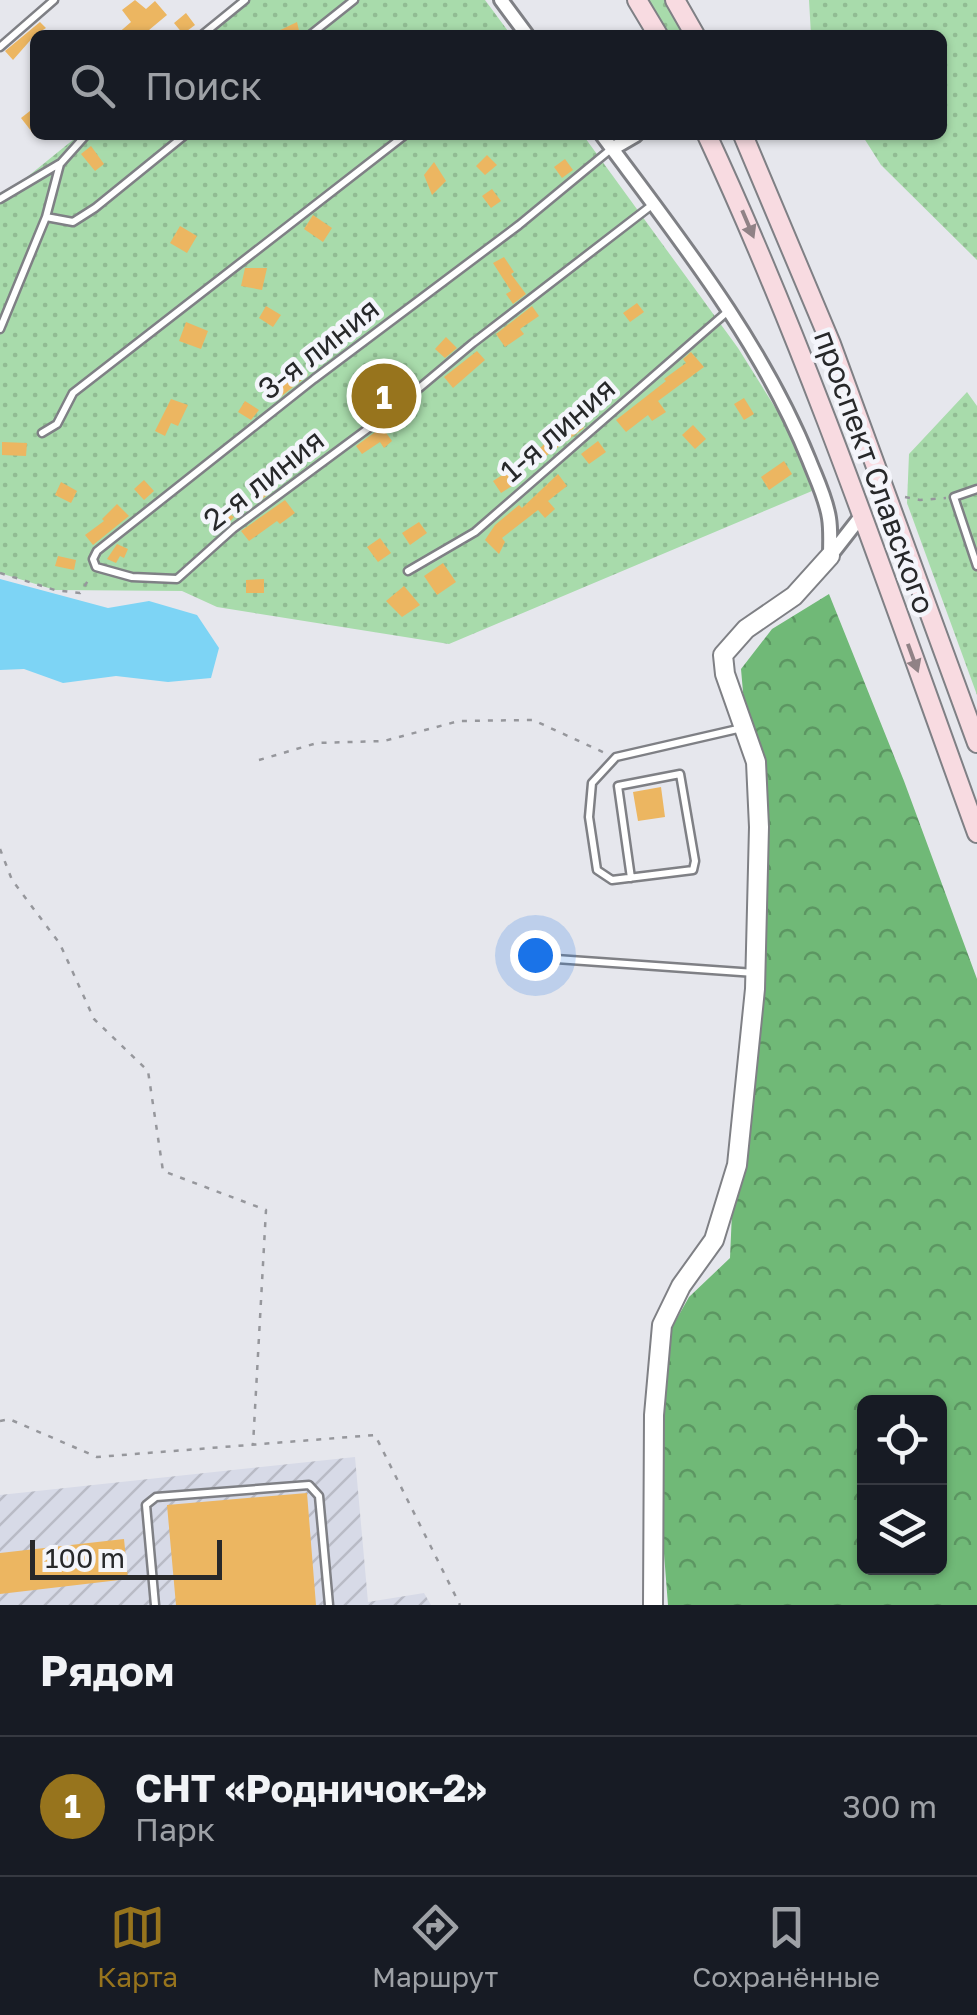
<!DOCTYPE html>
<html lang="ru">
<head>
<meta charset="utf-8">
<style>
	:root { --surface:#171b24; --page:#242831; --text:#f1f3f6; --muted:#9ea1a6; --line:#363941; --accent:#97741d }
	body { margin:0; font-family:"Golos Text",sans-serif; background:var(--page); color:var(--text) }
	.controls { position:absolute; right:30px; bottom:30px; display:grid; overflow:hidden; border-radius:15px; box-shadow:0 2px 8px #0004 }
	.controls button { width:90px; height:90px; display:grid; place-items:center; padding:0; border:0; border-bottom:2px solid var(--line); background:var(--surface); color:var(--text); font:50px sans-serif }
	.scale { position:absolute; left:30px; bottom:25px; width:192px; box-sizing:border-box; padding-left:10px; border:5px solid #27282a; border-top:0; font-size:28px; line-height:35px; white-space:nowrap; color:#27282a; -webkit-text-stroke:8px #f4f5fb; paint-order:stroke }
	.you { position:absolute; left:535px; top:955px; width:35px; height:35px; margin:-25px; border:8px solid #fff; border-radius:50%; background:#1a73e8; box-shadow:0 0 0 15px #1a73e833 }
	.badge { display:grid; place-items:center; width:65px; height:65px; border-radius:50%; background:var(--accent); color:#fff; font-size:32px; font-weight:700 }
	.pin { position:absolute; translate:-50% -50%; border:5px solid #fff; box-shadow:0 2px 10px #0006 }
	.list { margin:0; padding:0; list-style:none }
	h2 { display:flex; justify-content:space-between; align-items:center; height:130px; margin:0; padding:0 40px; font-size:42px }
	h2 small { font-size:32px; font-weight:400; color:var(--muted) }
	.list li { display:grid; grid-template-columns:65px 1fr auto; gap:30px; align-items:center; box-sizing:border-box; height:140px; padding:0 40px; border-top:2px solid var(--line) }
	.list b { display:block; font-size:38px; white-space:nowrap }
	.list p { margin:0; font-size:32px; white-space:nowrap; color:var(--muted) }
	.list em { font-size:32px; font-style:normal; color:var(--muted) }
	.icon { flex:none; width:55px; height:55px; fill:none; stroke:currentColor; stroke-width:2; stroke-linecap:round; stroke-linejoin:round }
	.map { position:relative; flex:none; width:977px; height:1605px; overflow:hidden }
	.search { position:absolute; background:var(--surface); box-shadow:0 2px 8px #0004; left:30px; right:30px; top:30px; height:110px; display:flex; align-items:center; gap:25px; box-sizing:border-box; padding:0 35px; border-radius:15px; color:var(--muted); font-size:38px }
	.sheet { height:270px; background:var(--surface) }
	nav { display:flex; justify-content:space-around; align-items:center; box-sizing:border-box; height:140px; border-top:2px solid var(--line); background:var(--surface); font-size:28px; color:var(--muted) }
	nav a { display:grid; justify-items:center; gap:5px }
	nav .on { color:var(--accent) }
	.map>svg:first-child { display:block }
	.industrial { fill:url(#industrial-furrows) }
	.grass { fill:url(#grass-dots) }
	.forest { fill:url(#forest-crowns); fill-rule:evenodd }
	.water { fill:#7dd4f5 }
	.building { fill:#ecb661 }
	.lines { fill:none; stroke-linecap:round; stroke-linejoin:round }
	.service-casing { stroke:#7f8085; stroke-width:11 }
	.minor-casing { stroke:#7f8085; stroke-width:18 }
	.tertiary-casing { stroke:#7f8085; stroke-width:22 }
	.secondary-casing { stroke:#7f8085; stroke-width:22 }
	.path { stroke:#96979c; stroke-width:2.5; stroke-dasharray:5 8; stroke-linecap:butt }
	.service { stroke:#fff; stroke-width:6 }
	.minor { stroke:#fff; stroke-width:12 }
	.tertiary { stroke:#fff; stroke-width:18 }
	.secondary { stroke:#f8dbe1; stroke-width:18 }
	.oneway { fill:#908286 }
	.labels { text-anchor:middle; stroke-width:9; stroke-linejoin:round; paint-order:stroke }
	.street-label { font-size:30px; fill:#27282a; stroke:#f4f5fb }
</style>
</head>
<body>
<div class="map">
<svg width="977" height="1605" viewBox="0 0 977 1605">
	<defs>
		<pattern id="industrial-furrows" width="10" height="10" patternUnits="userSpaceOnUse" patternTransform="scale(2.5)"><rect width="10" height="10" fill="#d7dae7"/><path d="M-1 1l2-2M0 10L10 0M9 11l2-2" fill="none" stroke="#b9bbc6"/></pattern>
		<pattern id="grass-dots" width="8" height="8" patternUnits="userSpaceOnUse" patternTransform="scale(2.5)"><rect width="8" height="8" fill="#a8dbab"/><path d="M2 2h.1M6 6h.1" fill="none" stroke="#91bc93" stroke-width="1.8" stroke-linecap="round"/></pattern>
		<pattern id="forest-crowns" width="20" height="18" patternUnits="userSpaceOnUse" patternTransform="scale(2.5)"><rect width="20" height="18" fill="#70b977"/><path d="M2 6a3 3 0 1 1 6 0M12 15a3 3 0 1 1 6 0" fill="none" stroke="#5c9662"/></pattern>
	</defs>
	<rect width="100%" height="100%" fill="#e6e7ed"/>
	<!-- industrial -->
	<path class="industrial" d="M355,1457L368,1602L424,1593L431,1605H0V1495Z"/>
	<!-- grass -->
	<path class="grass" d="M244,0H485L511,35H201Z
		M644,0H664L684,35H665Z
		M809,0H977V260L881,165L862,135H942V35H811Z
		M79,135H583L738,348L798,444L812,491L449,644L217,607L182,591L55,590L0,573V199Z
		M967,392L977,406V695L907,503L909,454Z"/>
	<!-- forest -->
	<path class="forest" d="M829,594L904,781L977,979V1605H668L661,1515L663,1381L671,1329L689,1297L730,1258L732,1212L752,1073L761,899L741,669L772,629ZM864,1402H940V1568H864Z"/>
	<!-- water -->
	<path class="water" d="M0,579L108,608L149,601L197,615L219,648L211,678L168,682L116,676L63,683L24,669L0,670Z"/>
	<!-- building -->
	<path class="building" d="M135,0L146,9L155,1L167,15L143,35H116L131,22L122,10Z
		M186,13L195,25L183,34L174,23Z
		M40,22L46,28L35,35L13,60L5,51Z
		M297,22L300,35H270Z
		M35,107V136L21,118Z
		M91,146L104,164L95,171L81,154Z
		M487,155L497,165L485,175L476,166Z
		M565,159L573,170L562,178L554,167Z
		M434,162L446,181L432,195L424,175Z
		M492,189L501,201L491,208L482,196Z
		M313,215L332,228L323,242L304,229Z
		M180,226L197,236L187,253L170,243Z
		M504,257L514,272L511,274L526,294L513,304L506,294L511,291L493,263Z
		M267,268L262,290L241,286L245,268Z
		M637,303L644,312L630,322L623,313Z
		M266,306L281,315L273,327L259,318Z
		M532,306L539,316L520,329L524,334L505,347L496,334Z
		M186,322L208,331L201,349L179,341Z
		M446,337L457,348L445,358L435,349Z
		M330,338L338,347L324,359L316,350Z
		M477,351L485,360L453,388L444,377Z
		M691,352L704,367L658,401L666,412L652,421L648,415L626,432L616,420L666,381L664,379L686,363L683,359Z
		M304,369L308,375L278,399L264,394V384L276,387Z
		M606,384L615,397L600,408L591,395Z
		M744,398L754,414L744,420L734,404Z
		M171,399L188,405L178,426L171,423L165,436L155,431Z
		M360,399L374,416L364,423L351,408Z
		M245,401L259,410L251,420L238,412Z
		M575,416L584,428L546,456L540,448Z
		M693,425L706,439L695,449L682,435Z
		M382,427L392,441L384,448L380,442L362,454L356,446Z
		M598,441L606,452L589,464L581,454Z
		M2,442L27,443L26,456L2,455Z
		M784,461L792,474L769,490L761,477Z
		M510,470L518,482L501,493L493,481Z
		M558,474L567,486L548,501L555,509L545,518L538,510L502,538L505,542L499,554L485,540L495,525L519,505L522,508Z
		M262,479L271,492L261,500L251,487Z
		M144,480L154,491L144,500L134,489Z
		M61,482L77,491L71,503L55,495Z
		M285,500L295,513L280,524L277,521L249,541L241,531Z
		M117,504L129,516L93,545L85,535L104,521L102,519Z
		M217,506L234,517L224,528L209,519Z
		M419,522L427,533L410,545L402,533Z
		M380,538L391,553L378,562L367,547Z
		M117,544L128,549L124,558L120,556L116,563L107,559Z
		M58,556L76,560L74,570L55,566Z
		M443,563L456,582L437,595L424,576Z
		M264,579V593H246V580Z
		M404,586L420,605L402,617L386,601Z
		M661,787L665,817L638,821L633,792Z
		M307,1493L316,1605H176L167,1505Z
		M124,1539L128,1579L0,1594V1553Z"/>
	<g class="lines">
		<!-- service casing -->
		<g class="service-casing">
			<path id="service" d="M202,35L245,0
				M310,35L354,0
				M0,47L54,0
				M611,149L519,225L314,379L97,551L93,559L96,567L132,577L177,579L234,528L393,410L473,343L652,205
				M0,199L59,164
				M46,217L60,164L86,135
				M0,329L46,217L73,222L95,208L185,135
				M42,433L57,424L73,393L405,135
				M977,489L954,497L977,566
				M408,571L475,532L727,312
				M631,878L618,786L680,774L695,861L693,870L612,880L597,870L589,817L592,783L616,757L742,728
				M556,959L755,973
				M155,1605L146,1505L156,1497L309,1485L319,1496L329,1605"/>
		</g>
		<!-- minor casing -->
		<g class="minor-casing">
			<path id="minor" d="M501,0L527,35
				M602,135C677,236 761,341 809,460C816,478 826,498 829,518C831,530 830,544 830,556
				M612,149L636,135
				M830,556L862,515"/>
		</g>
		<!-- tertiary casing -->
		<g class="tertiary-casing">
			<path id="tertiary" d="M653,1605L654,1415L662,1325L681,1286L714,1240L737,1165L755,989L759,827L756,762L725,674L723,655L746,629L794,596L830,556"/>
		</g>
		<!-- secondary casing -->
		<g class="secondary-casing">
			<path id="secondary" d="M637,0L658,35
				M675,0L695,35
				M707,135C812,361 892,599 977,833
				M743,135L831,344L977,743"/>
		</g>
		<!-- path -->
		<path class="path" d="M905,497L920,500L946,498
			M0,573L55,590L80,593L91,576
			M259,760L317,743L384,741L459,721L533,720L605,753
			M0,849L12,880L60,944L94,1019L148,1071L163,1171L266,1210L253,1445
			M0,1421L9,1419L97,1457L375,1435L460,1605"/>
		<!-- service -->
		<use href="#service" class="service"/>
		<!-- minor -->
		<use href="#minor" class="minor"/>
		<!-- tertiary -->
		<use href="#tertiary" class="tertiary"/>
		<!-- secondary -->
		<use href="#secondary" class="secondary"/>
	</g>
	<!-- one-way arrows -->
	<defs><path id="oneway-solid" d="M-6-.8H1V-3.2L6.5 0L1 3.2V.8H-6Z" transform="scale(2.5)"/></defs>
	<g class="oneway">
		<use href="#oneway-solid" transform="translate(748 224) rotate(67)"/>
		<use href="#oneway-solid" transform="translate(913 658) rotate(70)"/>
	</g>
	<g class="labels">
		<!-- street labels -->
		<g class="street-label">
			<text transform="translate(319 349) rotate(-38)" y="10">3-я линия</text>
			<text transform="translate(558 430) rotate(-41)" y="10">1-я линия</text>
			<text transform="translate(874 472) rotate(70)" y="10">проспект Славского</text>
			<text transform="translate(264 480) rotate(-38)" y="10">2-я линия</text>
		</g>
	</g>
</svg>
<div class="controls">
<button><svg class="icon" aria-label="locate" viewBox="0 0 24 24"><circle cx="12" cy="12" r="6"/><path d="M12 2v4M12 18v4M2 12h4M18 12h4"/></svg></button>
<button><svg class="icon" aria-label="layers" viewBox="0 0 24 24"><path d="M12 4l9 5-9 5-9-5zM3 14l9 5 9-5"/></svg></button>
</div>
<div class="scale">100 m</div>
<div class="you"></div>
<div class="pin badge" style="left:384px;top:396px">1</div>
<div class="search"><svg class="icon" aria-label="search" viewBox="0 0 24 24"><circle cx="10" cy="10" r="6"/><path d="M15 15l6 6"/></svg>Поиск</div>
</div>
<section class="sheet">
<h2>Рядом<small></small></h2>
<ul class="list">
<li><span class="badge">1</span><div><b>СНТ «Родничок-2»</b><p>Парк</p></div><em>300 m</em></li>
</ul>
</section>
<nav>
<a class="on"><svg class="icon" aria-label="map" viewBox="0 0 24 24"><path d="M3 6l6-2 6 2 6-2v14l-6 2-6-2-6 2zM9 4v14M15 6v14"/></svg>Карта</a>
<a><svg class="icon" aria-label="directions" viewBox="0 0 24 24"><path d="M12 3l9 9-9 9-9-9zM9 14v-3h6M13 9l2 2-2 2"/></svg>Маршрут</a>
<a><svg class="icon" aria-label="saved" viewBox="0 0 24 24"><path d="M7 4h10v16l-5-4-5 4z"/></svg>Сохранённые</a>
</nav>
</body>
</html>
